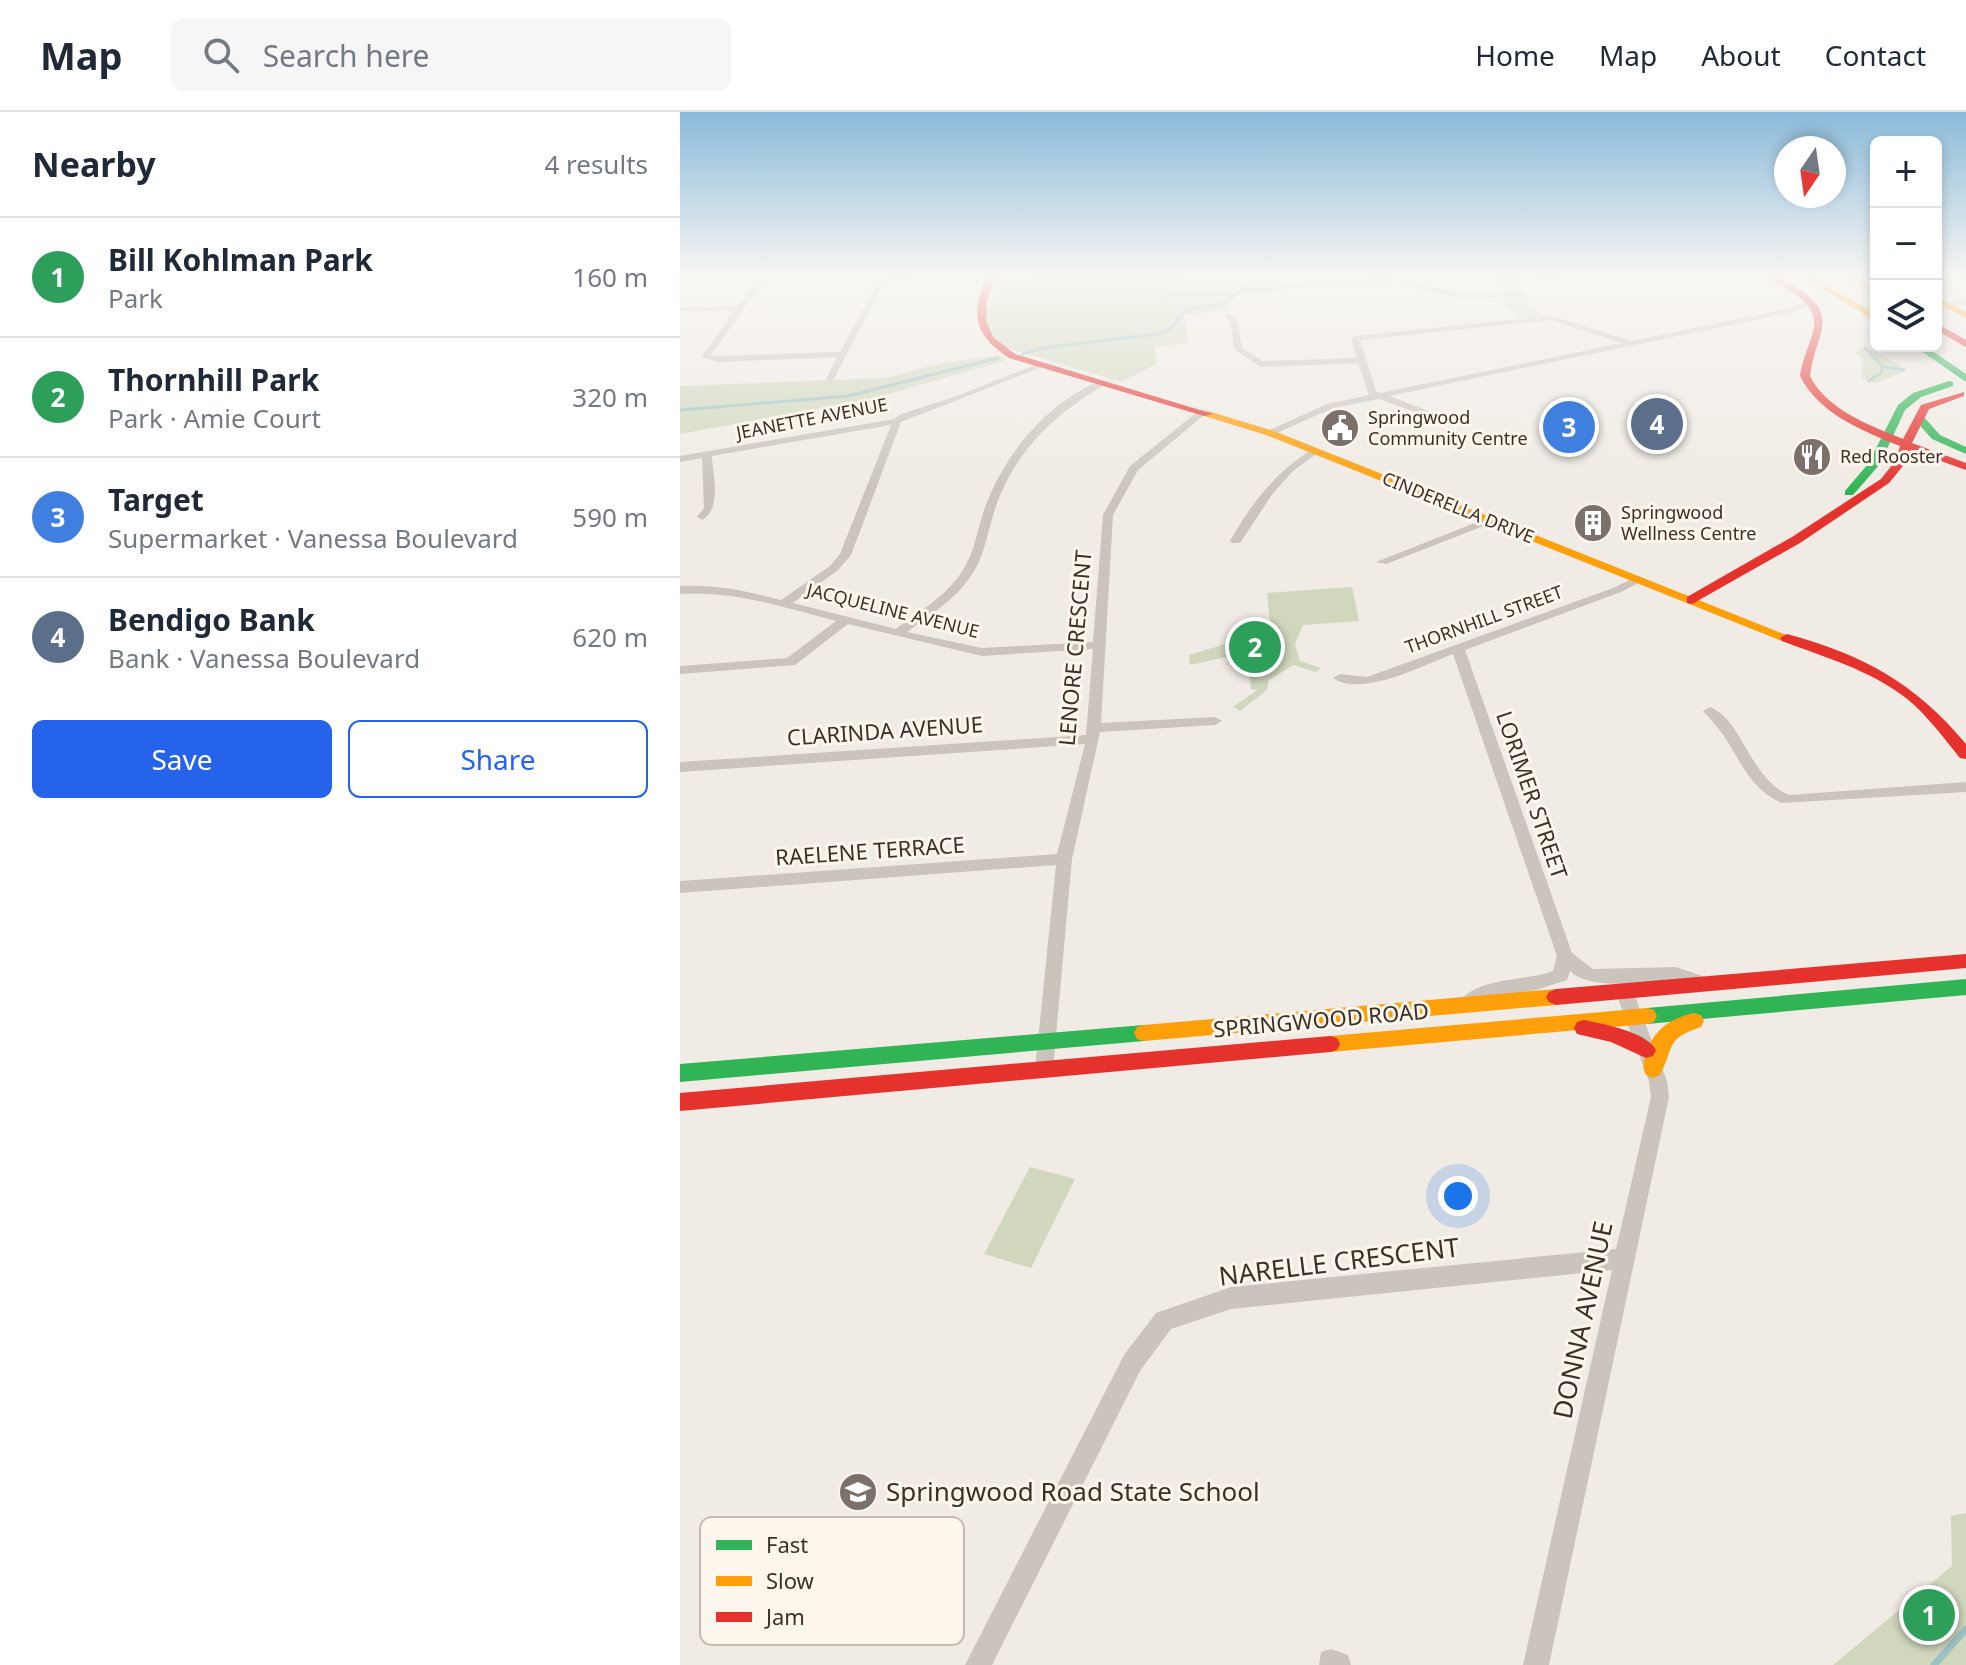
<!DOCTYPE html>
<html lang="en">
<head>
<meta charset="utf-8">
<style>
	:root { --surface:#fff; --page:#f6f6f7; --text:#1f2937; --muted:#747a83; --line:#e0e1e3; --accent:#2563eb }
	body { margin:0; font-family:"Noto Sans",sans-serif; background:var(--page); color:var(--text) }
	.controls { position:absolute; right:24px; top:24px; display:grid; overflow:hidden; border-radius:12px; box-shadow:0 4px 12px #0003 }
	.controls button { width:72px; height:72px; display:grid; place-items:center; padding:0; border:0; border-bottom:2px solid var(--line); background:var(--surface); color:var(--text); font:40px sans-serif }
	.compass { position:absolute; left:1094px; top:24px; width:72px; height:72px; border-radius:50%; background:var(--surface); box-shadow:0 4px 12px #0003; rotate:193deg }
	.you { position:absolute; left:778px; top:1084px; width:28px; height:28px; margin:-20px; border:6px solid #fff; border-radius:50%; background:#1a73e8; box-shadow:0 0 0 12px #1a73e833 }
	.badge { display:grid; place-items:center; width:52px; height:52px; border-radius:50%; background:var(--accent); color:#fff; font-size:26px; font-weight:700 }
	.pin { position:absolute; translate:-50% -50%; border:4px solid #fff; box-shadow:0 2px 8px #0006 }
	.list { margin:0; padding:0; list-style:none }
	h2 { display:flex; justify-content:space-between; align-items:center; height:104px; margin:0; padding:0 32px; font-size:34px }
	h2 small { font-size:26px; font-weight:400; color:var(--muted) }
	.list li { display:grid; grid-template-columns:52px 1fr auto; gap:24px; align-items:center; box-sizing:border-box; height:120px; padding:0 32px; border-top:2px solid var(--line) }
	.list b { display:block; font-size:30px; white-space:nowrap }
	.list p { margin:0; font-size:26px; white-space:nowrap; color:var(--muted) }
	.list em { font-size:26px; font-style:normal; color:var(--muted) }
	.actions { display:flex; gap:16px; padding:24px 32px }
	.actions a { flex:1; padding:18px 0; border:2px solid var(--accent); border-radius:12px; text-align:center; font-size:28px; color:var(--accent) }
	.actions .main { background:var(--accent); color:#fff }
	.icon { flex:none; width:44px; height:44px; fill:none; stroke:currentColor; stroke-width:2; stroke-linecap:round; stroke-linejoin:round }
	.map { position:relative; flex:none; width:1286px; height:1553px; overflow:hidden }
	header { display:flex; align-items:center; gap:48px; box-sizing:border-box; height:112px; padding:0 40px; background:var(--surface); border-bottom:2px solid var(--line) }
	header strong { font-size:38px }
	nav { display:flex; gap:44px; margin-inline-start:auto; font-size:28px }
	.search { width:560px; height:72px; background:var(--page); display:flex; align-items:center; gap:20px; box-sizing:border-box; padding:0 28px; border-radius:12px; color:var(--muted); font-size:30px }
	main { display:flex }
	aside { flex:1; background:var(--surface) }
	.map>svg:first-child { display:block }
	.green { fill:#d0d7bd }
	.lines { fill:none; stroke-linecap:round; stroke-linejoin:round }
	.stream-far1 { stroke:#9dc2c4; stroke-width:3 }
	.stream { stroke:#9dc2c4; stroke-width:7 }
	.street { fill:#cac4bd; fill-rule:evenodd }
	.fast { fill:#30b455; fill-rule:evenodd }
	.slow { fill:#ff9f0a; fill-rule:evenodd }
	.jam { fill:#e5322d; fill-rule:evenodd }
	.labels { text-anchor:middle; stroke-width:6; stroke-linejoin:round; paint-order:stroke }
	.far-poi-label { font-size:18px; fill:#3c3029; stroke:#fcf6ec; text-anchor:start }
	.far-street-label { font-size:18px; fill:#3c3029; stroke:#fcf6ec }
	.street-label { font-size:22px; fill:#3c3029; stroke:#fcf6ec }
	.near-street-label { font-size:26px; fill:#3c3029; stroke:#fcf6ec }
	.near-poi-label { font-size:26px; fill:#3c3029; stroke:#fcf6ec; text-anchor:start }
	.key { fill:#fcf6ec; stroke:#c2bbb2; stroke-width:2 }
	.key-label { font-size:22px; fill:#3c3029 }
</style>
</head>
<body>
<header>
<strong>Map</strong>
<div class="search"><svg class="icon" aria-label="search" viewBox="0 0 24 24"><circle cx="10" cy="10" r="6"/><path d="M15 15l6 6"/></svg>Search here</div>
<nav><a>Home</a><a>Map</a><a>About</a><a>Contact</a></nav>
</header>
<main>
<aside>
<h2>Nearby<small>4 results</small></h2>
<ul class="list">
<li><span class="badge" style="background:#2e9e5b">1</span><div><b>Bill Kohlman Park</b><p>Park</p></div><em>160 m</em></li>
<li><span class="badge" style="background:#2e9e5b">2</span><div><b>Thornhill Park</b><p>Park · Amie Court</p></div><em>320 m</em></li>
<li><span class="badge" style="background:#3f7fe0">3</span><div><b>Target</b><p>Supermarket · Vanessa Boulevard</p></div><em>590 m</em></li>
<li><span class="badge" style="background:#5c6f8a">4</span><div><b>Bendigo Bank</b><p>Bank · Vanessa Boulevard</p></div><em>620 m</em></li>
</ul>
<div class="actions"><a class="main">Save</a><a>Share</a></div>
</aside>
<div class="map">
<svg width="1286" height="1553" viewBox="0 0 1286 1553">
	<rect width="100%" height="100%" fill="#f0ebe4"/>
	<!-- green -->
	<path class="green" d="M599,162L601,180L559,182L545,199L504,203L508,232L475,234L476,252L442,270L324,235C288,203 311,200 319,168Z
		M816,165H835L843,171L839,172L845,188L863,204L840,206L824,191L832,189Z
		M1182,236L1193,238L1225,257L1224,260L1196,271L1182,267L1183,248L1175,241Z
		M317,244L327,248L191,287L0,322V274L204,266L262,251Z
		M672,475L679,509L623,513L615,532L620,549L641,556L636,560L613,553L589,568L587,578L560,599L553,595L577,578L571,577L568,553L574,552L573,539L510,553L509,543L552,530L590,513L587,481Z
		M350,1055L395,1067L351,1156L304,1142Z
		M1286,1401V1553H1153L1272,1454L1271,1404Z"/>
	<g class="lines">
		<!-- stream-far1 -->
		<path class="stream-far1" d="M319,170L476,167L569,175
			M722,171L782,184L843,183
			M481,185L552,182
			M1185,236L1203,255L1201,261L1189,269
			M342,242L369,235L480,222L491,217L502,202L513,196L539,193L562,178L711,168
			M1203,255L1224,258
			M0,298L168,284L318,246"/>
		<!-- stream -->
		<path class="stream" d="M1254,1553L1286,1517"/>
		<!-- street -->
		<path class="street" d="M6,162H89L31,243L38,244L160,240L202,162H208L207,165L315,163L205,169L154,267L150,270L146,267L157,245L38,250L23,246L22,244L55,198L0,199V195L58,194L80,164H10Z
			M838,162L858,165L1018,162L1014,164L857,169Z
			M1128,188L1131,192L1113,200L709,284L749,299V303H743L699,287L653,296L590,324L587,323V319L647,292L689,283L678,251L581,255L554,237L550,209L545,204L549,202L557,206L562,236L583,249L677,246L671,226L675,224L871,204L952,229L1111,196ZM871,208L942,231L700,281L696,279L680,228Z
			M1286,189V193L1264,194L1260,192Z
			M355,253L362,255L221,310L171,443L158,458L113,491L216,517C238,500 265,485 281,461C294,443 297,419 304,398C323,344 366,291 420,269L423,270V274C374,302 335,340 316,394C307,420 305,447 288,468C272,490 248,504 227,520L302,536L413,530L423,403L450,354L521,297L529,299L458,358L433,403L421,611L535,605L542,609L535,613L420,620L392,747L373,957L371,962L364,965L357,962L355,957L376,753L0,781V769L377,742L405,632L0,660V650L406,623L413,537L302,544L168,512L115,553L0,562V554L107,546L156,509C104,496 54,478 0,482V474C36,472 66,479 101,488L150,454L160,442L211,313L32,344C33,365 42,397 22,408L17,405L24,396L22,346L0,350V344L214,307L221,302L277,284Z
			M633,337L641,339L614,358L593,381L560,431H552L550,429C571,392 596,359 633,337Z
			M810,405L814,406V410L706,452L696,450Z
			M958,464L962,465V469L941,480L785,538L892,841L913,857L996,855L1028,866L1031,871L1028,876C1015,880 1004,869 991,869C962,868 912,880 890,859L887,868L856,878L815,886L786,900L780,898L777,893C795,864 845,870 873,859L877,844L773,542C744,553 681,586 653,566L660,562L687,565L933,476Z
			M1030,595C1063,608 1069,666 1109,683L1286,670V680L1102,691C1071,678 1061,650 1044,624C1038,615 1030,607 1023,599Z
			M944,872L950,874L953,879L987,969L989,985L869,1553H843L932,1158L551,1197L491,1217L460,1259L312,1553H285L444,1243L476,1201L551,1175L936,1137L971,985L969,969L935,879L938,874Z
			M651,1537L668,1543L671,1553H639L641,1540Z"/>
		<!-- fast -->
		<path class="fast" d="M1234,234H1245L1286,262V270Z
			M1269,269L1273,270V274L1241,285L1225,298L1200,352L1173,383H1165V379L1188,352L1218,293L1233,281Z
			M1235,304H1243L1260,323L1286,335V342L1252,327L1235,308Z
			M1286,867V883L967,912L960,910L957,904L960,898L967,896Z
			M464,913L471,915L474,921L471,927L464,929L0,970V952Z"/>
		<!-- slow -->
		<path class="slow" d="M1117,162H1126L1196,202V209Z
			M1158,162H1167L1196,177V183Z
			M1256,185L1286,200V206L1256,191Z
			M528,299L594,319L1114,526L1107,530L1102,529L586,323L524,304L523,302Z
			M876,877L883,880L886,885L883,890L876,893L464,929L457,927L454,921L457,915L464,913Z
			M967,896L974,898L977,904L974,910L967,912L650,940L643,938L640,932L643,926L650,924Z
			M1014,901L1021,903L1024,909L1021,915C985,927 995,934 980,963L973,966L966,963C962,955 963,952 966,943C973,918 989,907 1014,901Z"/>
		<!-- jam -->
		<path class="jam" d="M307,162H315L307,188L306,209L313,225L335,242L533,302L524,304L329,246C291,220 292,202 307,162Z
			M1081,162C1093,161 1105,169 1116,175C1163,204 1134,223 1130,264C1147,298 1189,313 1223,327L1241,293L1284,280V284L1249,297L1232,331L1286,351V358L1230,338L1227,349L1209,371L1120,431L1012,492L1007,491V485L1112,425L1201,367L1216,348L1220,334C1183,319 1139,302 1120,264C1122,248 1129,235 1133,220C1142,187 1101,177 1081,162Z
			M1256,211L1286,228V235L1256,218Z
			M1107,522C1184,543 1235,571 1286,632V647L1280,646C1263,625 1247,603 1226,586C1190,558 1144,545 1102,529L1100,526Z
			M1286,842V856L876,893L869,890L866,885L869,880L876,877Z
			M904,908C923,912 967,920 976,938L973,944L966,946L931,930L897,922L894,916L897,910Z
			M650,924L657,926L660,932L657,938L650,940L0,999V981Z"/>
	</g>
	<!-- sky -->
	<linearGradient id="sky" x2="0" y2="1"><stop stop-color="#8abada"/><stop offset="0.43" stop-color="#f8f6f3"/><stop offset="1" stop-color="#f8f6f3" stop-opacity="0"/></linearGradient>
	<rect width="1286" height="379" fill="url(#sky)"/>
	<!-- icons -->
	<defs>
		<g id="civic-disc" transform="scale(2)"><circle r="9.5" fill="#7b716a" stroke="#fcf6ec"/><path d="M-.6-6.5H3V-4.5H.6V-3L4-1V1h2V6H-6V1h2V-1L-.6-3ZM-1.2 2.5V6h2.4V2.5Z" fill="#fff"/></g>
		<g id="restaurant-disc" transform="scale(2)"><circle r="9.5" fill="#7b716a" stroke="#fcf6ec"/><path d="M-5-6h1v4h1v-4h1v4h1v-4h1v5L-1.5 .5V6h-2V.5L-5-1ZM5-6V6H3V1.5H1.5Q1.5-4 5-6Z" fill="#fff"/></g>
		<g id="building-disc" transform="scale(2)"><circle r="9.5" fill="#7b716a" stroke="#fcf6ec"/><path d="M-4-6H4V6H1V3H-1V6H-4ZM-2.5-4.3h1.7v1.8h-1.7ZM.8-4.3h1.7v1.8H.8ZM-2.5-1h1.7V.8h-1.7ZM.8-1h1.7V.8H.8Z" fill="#fff"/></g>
		<g id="school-disc" transform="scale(2)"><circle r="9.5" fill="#7b716a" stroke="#fcf6ec"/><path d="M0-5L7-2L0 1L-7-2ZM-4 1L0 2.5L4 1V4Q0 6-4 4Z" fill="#fff"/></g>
	</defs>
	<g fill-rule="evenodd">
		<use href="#civic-disc" x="660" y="316"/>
		<use href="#restaurant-disc" x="1132" y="345"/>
		<use href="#building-disc" x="913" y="411"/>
		<use href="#school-disc" x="178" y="1380"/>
	</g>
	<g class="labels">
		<!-- far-poi labels -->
		<g class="far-poi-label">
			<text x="688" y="312">Springwood<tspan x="688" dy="21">Community Centre</tspan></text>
			<text x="1160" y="351">Red Rooster</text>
			<text x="941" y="407">Springwood<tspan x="941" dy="21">Wellness Centre</tspan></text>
		</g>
		<!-- far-street labels -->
		<g class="far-street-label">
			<text transform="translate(132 307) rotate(-11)" y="6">JEANETTE AVENUE</text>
			<text transform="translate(778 396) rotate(22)" y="6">CINDERELLA DRIVE</text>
			<text transform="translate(213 499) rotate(14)" y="6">JACQUELINE AVENUE</text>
			<text transform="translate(804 508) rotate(-20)" y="6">THORNHILL STREET</text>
		</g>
		<!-- street labels -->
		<g class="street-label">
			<text transform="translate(395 536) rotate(-85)" y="8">LENORE CRESCENT</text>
			<text transform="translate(205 619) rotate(-4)" y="8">CLARINDA AVENUE</text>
			<text transform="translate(852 683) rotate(71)" y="8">LORIMER STREET</text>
			<text transform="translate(190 739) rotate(-4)" y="8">RAELENE TERRACE</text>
			<text transform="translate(641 908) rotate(-5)" y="8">SPRINGWOOD ROAD</text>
		</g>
		<!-- near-street labels -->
		<g class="near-street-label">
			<text transform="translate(659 1150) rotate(-7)" y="9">NARELLE CRESCENT</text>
			<text transform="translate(903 1208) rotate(-78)" y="9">DONNA AVENUE</text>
		</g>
		<!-- near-poi labels -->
		<g class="near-poi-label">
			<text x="206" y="1389">Springwood Road State School</text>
		</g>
	</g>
	<!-- legend -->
	<rect x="20" y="1405" width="264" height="128" rx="12" class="key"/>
	<rect x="36" y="1428" width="36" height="10" fill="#30b455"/>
	<rect x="36" y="1464" width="36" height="10" fill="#ff9f0a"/>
	<rect x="36" y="1500" width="36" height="10" fill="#e5322d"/>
	<g class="key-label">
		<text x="86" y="1441">Fast</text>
		<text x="86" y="1477">Slow</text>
		<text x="86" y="1513">Jam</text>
	</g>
</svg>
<div class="controls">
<button>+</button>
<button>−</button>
<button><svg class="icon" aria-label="layers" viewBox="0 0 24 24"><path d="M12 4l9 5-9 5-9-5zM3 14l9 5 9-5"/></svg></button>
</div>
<svg class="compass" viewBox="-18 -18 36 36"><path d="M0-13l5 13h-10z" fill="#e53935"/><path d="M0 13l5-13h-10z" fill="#747a83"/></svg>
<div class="you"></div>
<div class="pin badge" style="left:1249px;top:1503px;background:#2e9e5b">1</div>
<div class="pin badge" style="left:575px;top:535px;background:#2e9e5b">2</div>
<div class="pin badge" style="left:889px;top:315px;background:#3f7fe0">3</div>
<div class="pin badge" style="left:977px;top:312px;background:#5c6f8a">4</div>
</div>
</main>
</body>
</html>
